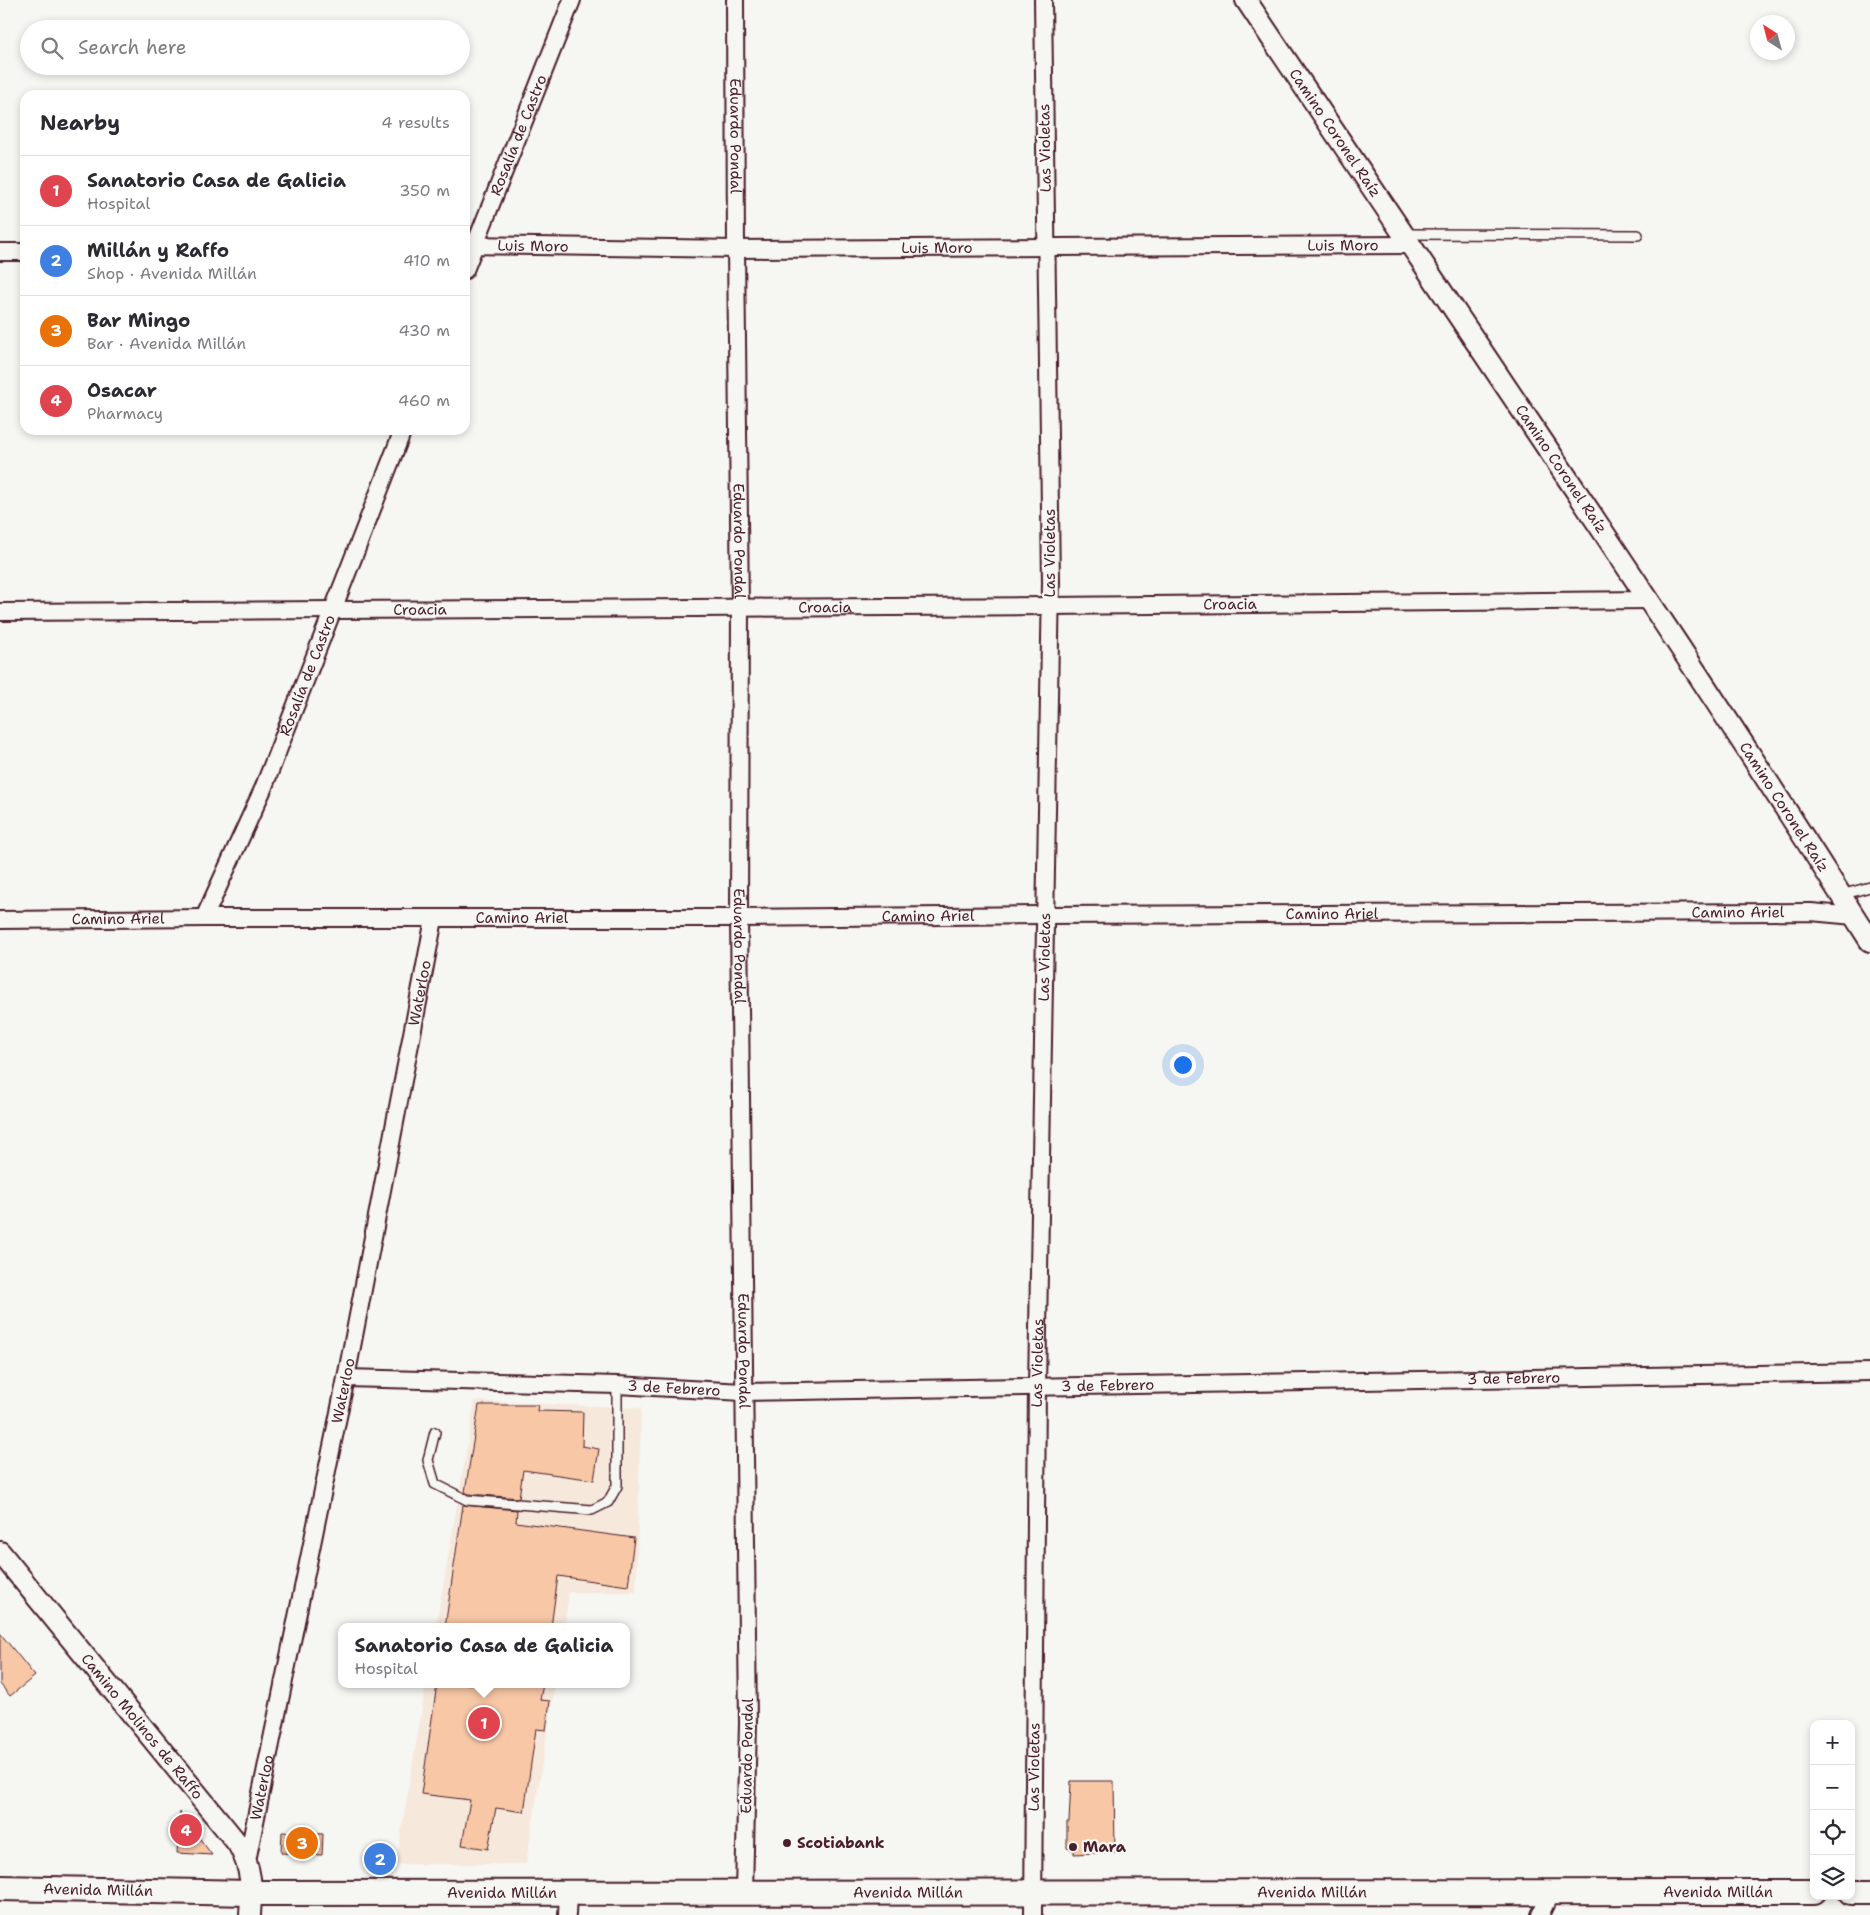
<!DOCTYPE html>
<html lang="en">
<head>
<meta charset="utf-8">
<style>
	:root { --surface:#fff; --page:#f2f2f3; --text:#2b2b33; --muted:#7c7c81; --line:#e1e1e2; --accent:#b45309 }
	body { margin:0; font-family:"Shantell Sans",sans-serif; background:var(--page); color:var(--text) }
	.controls { position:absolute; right:15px; bottom:15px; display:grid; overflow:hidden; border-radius:10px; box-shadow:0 2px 8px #0003 }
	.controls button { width:45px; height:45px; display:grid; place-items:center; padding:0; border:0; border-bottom:1px solid var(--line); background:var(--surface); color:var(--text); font:25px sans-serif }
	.compass { position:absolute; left:1750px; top:15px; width:45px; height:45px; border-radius:50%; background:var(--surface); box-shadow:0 2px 8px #0003; rotate:324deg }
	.you { position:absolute; left:1182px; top:1064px; width:18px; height:18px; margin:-12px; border:4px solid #fff; border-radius:50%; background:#1a73e8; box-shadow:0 0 0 8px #1a73e833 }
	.badge { display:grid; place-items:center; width:32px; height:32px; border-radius:50%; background:var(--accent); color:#fff; font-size:16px; font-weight:700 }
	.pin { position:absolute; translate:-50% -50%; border:2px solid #fff; box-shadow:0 1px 5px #0006 }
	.popup { position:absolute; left:338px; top:1623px; width:292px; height:65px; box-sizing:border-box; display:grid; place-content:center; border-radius:10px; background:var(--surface); filter:drop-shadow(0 1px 4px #0005); font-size:16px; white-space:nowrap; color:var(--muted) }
	.popup b { font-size:19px; color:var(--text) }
	.popup::after { content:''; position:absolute; left:50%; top:100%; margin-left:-10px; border:10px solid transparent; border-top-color:var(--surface) }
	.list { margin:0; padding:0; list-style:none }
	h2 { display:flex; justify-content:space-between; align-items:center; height:65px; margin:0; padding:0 20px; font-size:21px }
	h2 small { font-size:16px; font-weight:400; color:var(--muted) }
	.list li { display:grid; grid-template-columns:32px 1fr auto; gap:15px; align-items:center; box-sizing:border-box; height:70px; padding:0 20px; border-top:1px solid var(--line) }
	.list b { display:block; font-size:19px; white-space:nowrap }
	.list p { margin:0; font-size:16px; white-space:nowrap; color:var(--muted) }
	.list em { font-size:16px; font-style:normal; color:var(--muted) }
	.icon { flex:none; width:28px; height:28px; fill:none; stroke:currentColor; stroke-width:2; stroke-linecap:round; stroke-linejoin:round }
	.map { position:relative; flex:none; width:1870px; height:1915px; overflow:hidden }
	.search { position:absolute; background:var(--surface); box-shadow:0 2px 8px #0003; left:20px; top:20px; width:450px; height:55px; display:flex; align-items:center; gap:12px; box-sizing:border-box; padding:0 18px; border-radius:28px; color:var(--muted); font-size:19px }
	.panel { position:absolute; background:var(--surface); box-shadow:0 2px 8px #0003; left:20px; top:90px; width:450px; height:345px; border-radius:15px }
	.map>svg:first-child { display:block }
	.built { fill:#f6e8db }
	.building { fill:#f7c7a6; stroke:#4a1f2b }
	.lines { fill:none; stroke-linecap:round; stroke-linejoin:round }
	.service-casing { stroke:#4a1f2b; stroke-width:12 }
	.minor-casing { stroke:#4a1f2b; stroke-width:20 }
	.tertiary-casing { stroke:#4a1f2b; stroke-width:24 }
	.secondary-casing { stroke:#4a1f2b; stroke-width:28 }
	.service { stroke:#f6f6f2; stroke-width:9 }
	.minor { stroke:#f6f6f2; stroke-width:16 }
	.tertiary { stroke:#f6f6f2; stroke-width:20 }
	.secondary { stroke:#f6f6f2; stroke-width:24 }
	.poi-dot { fill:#4a1f2b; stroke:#f6f6f2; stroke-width:2 }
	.labels { text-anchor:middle; stroke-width:4.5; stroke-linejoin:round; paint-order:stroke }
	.street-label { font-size:15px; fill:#4a1f2b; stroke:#f6f6f2 }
	.poi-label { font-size:15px; font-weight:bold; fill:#4a1f2b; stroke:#f6f6f2; text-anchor:start }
</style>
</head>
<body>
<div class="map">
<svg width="1870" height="1915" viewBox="0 0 1870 1915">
	<rect width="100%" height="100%" fill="#f6f6f2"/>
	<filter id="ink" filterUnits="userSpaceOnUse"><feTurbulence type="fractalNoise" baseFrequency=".02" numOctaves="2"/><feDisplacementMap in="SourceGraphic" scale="10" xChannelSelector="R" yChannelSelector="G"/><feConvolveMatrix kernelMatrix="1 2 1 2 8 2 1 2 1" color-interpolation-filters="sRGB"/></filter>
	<g filter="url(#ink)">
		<!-- built -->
		<path class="built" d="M475,1401L641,1408L636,1592H569L564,1627H436Z
			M426,1684H555L526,1864H396Z"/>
		<!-- building -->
		<path class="building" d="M479,1405H538L537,1411L583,1412L582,1446L599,1449L594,1480L523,1470L519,1498L469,1494L465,1492Z
			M463,1505L517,1510L516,1522L634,1538L628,1586L558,1576L551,1627H445Z
			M0,1633L35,1676L10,1696L0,1684Z
			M437,1684H543L540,1700L550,1701L546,1730L536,1729L524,1812L496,1808L488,1849L462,1845L470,1800L421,1794Z
			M1071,1781H1114L1115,1852L1074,1854V1850L1067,1848V1822H1069Z
			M180,1812L212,1855L177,1853Z
			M282,1832L323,1834L322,1855L281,1853Z"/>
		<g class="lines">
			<!-- service casing -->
			<g class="service-casing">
				<path id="service" d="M1404,234L1638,235
					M1841,895L1870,887
					M435,1432L428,1460L435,1484L467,1500L592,1510L608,1502L617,1486V1385"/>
			</g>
			<!-- minor casing -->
			<g class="minor-casing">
				<g id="minor">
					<path id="s1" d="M735,0L736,249L740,608L739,918L748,1723L744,1892"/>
					<path id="s2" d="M465,245L736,249L1409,245"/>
					<path d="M0,252H25"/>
					<path id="s3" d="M465,270L572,0"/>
					<path id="s4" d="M0,612L1050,606L1650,600"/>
					<path id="s5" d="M204,918L263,789L403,430"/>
					<path id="s6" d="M0,920L204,918H739L1044,915L1811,912L1854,916"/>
					<path id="s7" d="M346,1378L617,1385L743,1392L1870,1372"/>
					<path id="s8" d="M247,1861L346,1378L434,919"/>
					<path d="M567,1915L568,1892"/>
					<path id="s9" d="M1033,1915L1037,1387L1051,582L1043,0"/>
					<path d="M1540,1915L1551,1892"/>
				</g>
			</g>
			<!-- tertiary casing -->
			<g class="tertiary-casing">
				<g id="tertiary">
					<path id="s10" d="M1246,0C1455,313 1669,623 1870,941"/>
					<path id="s11" d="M0,1552L238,1844C252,1869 252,1887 250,1915"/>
				</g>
			</g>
			<!-- secondary casing -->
			<g class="secondary-casing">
				<g id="secondary">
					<path id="s12" d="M0,1888L251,1893L1814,1892"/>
					<path d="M1851,1892H1870"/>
				</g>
			</g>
			<!-- service -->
			<use href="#service" class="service"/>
			<!-- minor -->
			<use href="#minor" class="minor"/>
			<!-- tertiary -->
			<use href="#tertiary" class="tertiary"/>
			<!-- secondary -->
			<use href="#secondary" class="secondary"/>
		</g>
	</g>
	<!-- markers -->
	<g class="poi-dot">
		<circle cx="787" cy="1843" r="5"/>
		<circle cx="1073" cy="1847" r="5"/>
	</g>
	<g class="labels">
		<!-- street labels -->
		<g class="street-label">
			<text dy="5" stroke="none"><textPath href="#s10" startOffset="160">Camino Coronel Raíz</textPath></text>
			<text dy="5" stroke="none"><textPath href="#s3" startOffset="145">Rosalía de Castro</textPath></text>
			<text dy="5" stroke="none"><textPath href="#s1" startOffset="136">Eduardo Pondal</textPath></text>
			<text transform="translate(1045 148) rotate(-91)" y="5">Las Violetas</text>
			<text dy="5" stroke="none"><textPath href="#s2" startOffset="878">Luis Moro</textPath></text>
			<text dy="5" stroke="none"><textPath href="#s2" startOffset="68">Luis Moro</textPath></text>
			<text dy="5" stroke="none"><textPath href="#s2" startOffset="472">Luis Moro</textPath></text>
			<text dy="5" stroke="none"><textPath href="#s10" startOffset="565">Camino Coronel Raíz</textPath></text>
			<text dy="5" stroke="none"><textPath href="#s1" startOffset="541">Eduardo Pondal</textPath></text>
			<text transform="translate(1050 553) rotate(-90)" y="5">Las Violetas</text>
			<text dy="5" stroke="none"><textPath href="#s4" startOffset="1230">Croacia</textPath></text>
			<text dy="5" stroke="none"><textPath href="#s4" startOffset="825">Croacia</textPath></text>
			<text dy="5" stroke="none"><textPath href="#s4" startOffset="420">Croacia</textPath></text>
			<text dy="5" stroke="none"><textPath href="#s5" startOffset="264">Rosalía de Castro</textPath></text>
			<text dy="5" stroke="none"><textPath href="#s10" startOffset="970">Camino Coronel Raíz</textPath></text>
			<text dy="5" stroke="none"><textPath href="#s6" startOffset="1738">Camino Ariel</textPath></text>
			<text dy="5" stroke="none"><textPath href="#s6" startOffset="1332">Camino Ariel</textPath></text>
			<text dy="5" stroke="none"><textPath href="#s6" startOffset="928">Camino Ariel</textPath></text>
			<text dy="5" stroke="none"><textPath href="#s6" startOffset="118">Camino Ariel</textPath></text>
			<text dy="5" stroke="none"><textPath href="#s6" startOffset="522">Camino Ariel</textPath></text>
			<text dy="5" stroke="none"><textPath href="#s1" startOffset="946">Eduardo Pondal</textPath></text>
			<text dy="5" stroke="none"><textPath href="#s9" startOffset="958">Las Violetas</textPath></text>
			<text dy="5" stroke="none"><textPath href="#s8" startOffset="885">Waterloo</textPath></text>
			<text dy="5" stroke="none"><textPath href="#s1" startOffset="1351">Eduardo Pondal</textPath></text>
			<text dy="5" stroke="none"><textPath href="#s9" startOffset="552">Las Violetas</textPath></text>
			<text dy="5" stroke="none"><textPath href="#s7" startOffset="1168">3 de Febrero</textPath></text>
			<text dy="5" stroke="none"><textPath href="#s7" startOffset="762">3 de Febrero</textPath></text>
			<text dy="5" stroke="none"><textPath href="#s7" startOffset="328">3 de Febrero</textPath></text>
			<text dy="5" stroke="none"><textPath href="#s8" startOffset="480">Waterloo</textPath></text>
			<text dy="5" stroke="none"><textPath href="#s11" startOffset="225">Camino Molinos de Raffo</textPath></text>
			<text transform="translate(747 1756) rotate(-89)" y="5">Eduardo Pondal</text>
			<text dy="5" stroke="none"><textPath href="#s9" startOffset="148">Las Violetas</textPath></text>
			<text dy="5" stroke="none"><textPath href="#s8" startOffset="75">Waterloo</textPath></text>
			<text dy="5" stroke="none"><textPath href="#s12" startOffset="98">Avenida Millán</textPath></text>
			<text dy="5" stroke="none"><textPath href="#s12" startOffset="908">Avenida Millán</textPath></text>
			<text dy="5" stroke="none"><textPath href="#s12" startOffset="1312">Avenida Millán</textPath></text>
			<text dy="5" stroke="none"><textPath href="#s12" startOffset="1718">Avenida Millán</textPath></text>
			<text dy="5" stroke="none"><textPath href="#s12" startOffset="502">Avenida Millán</textPath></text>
		</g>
		<!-- poi labels -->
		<g class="poi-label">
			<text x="797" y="1848">Scotiabank</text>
			<text x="1083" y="1852">Mara</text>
		</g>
	</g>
</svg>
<div class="controls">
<button>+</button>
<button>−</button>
<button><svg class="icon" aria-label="locate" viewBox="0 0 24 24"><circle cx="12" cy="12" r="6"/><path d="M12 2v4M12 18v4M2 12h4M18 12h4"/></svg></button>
<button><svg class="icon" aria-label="layers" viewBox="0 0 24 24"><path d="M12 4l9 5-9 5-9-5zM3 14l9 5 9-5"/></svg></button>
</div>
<svg class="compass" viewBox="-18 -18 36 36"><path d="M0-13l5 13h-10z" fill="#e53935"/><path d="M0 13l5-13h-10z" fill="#7c7c81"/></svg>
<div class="you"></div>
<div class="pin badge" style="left:484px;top:1723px;background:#e0444e">1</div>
<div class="popup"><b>Sanatorio Casa de Galicia</b>Hospital</div>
<div class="pin badge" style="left:380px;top:1859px;background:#3f7fe0">2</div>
<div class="pin badge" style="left:302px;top:1843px;background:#e8710a">3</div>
<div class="pin badge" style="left:186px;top:1830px;background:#e0444e">4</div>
<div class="search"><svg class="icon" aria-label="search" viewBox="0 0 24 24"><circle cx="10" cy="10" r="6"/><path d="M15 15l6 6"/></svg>Search here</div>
<section class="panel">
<h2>Nearby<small>4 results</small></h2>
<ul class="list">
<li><span class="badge" style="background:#e0444e">1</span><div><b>Sanatorio Casa de Galicia</b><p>Hospital</p></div><em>350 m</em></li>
<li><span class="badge" style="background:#3f7fe0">2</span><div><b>Millán y Raffo</b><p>Shop · Avenida Millán</p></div><em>410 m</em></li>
<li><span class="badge" style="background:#e8710a">3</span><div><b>Bar Mingo</b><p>Bar · Avenida Millán</p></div><em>430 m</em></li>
<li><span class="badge" style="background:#e0444e">4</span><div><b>Osacar</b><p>Pharmacy</p></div><em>460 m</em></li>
</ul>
</section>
</div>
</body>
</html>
